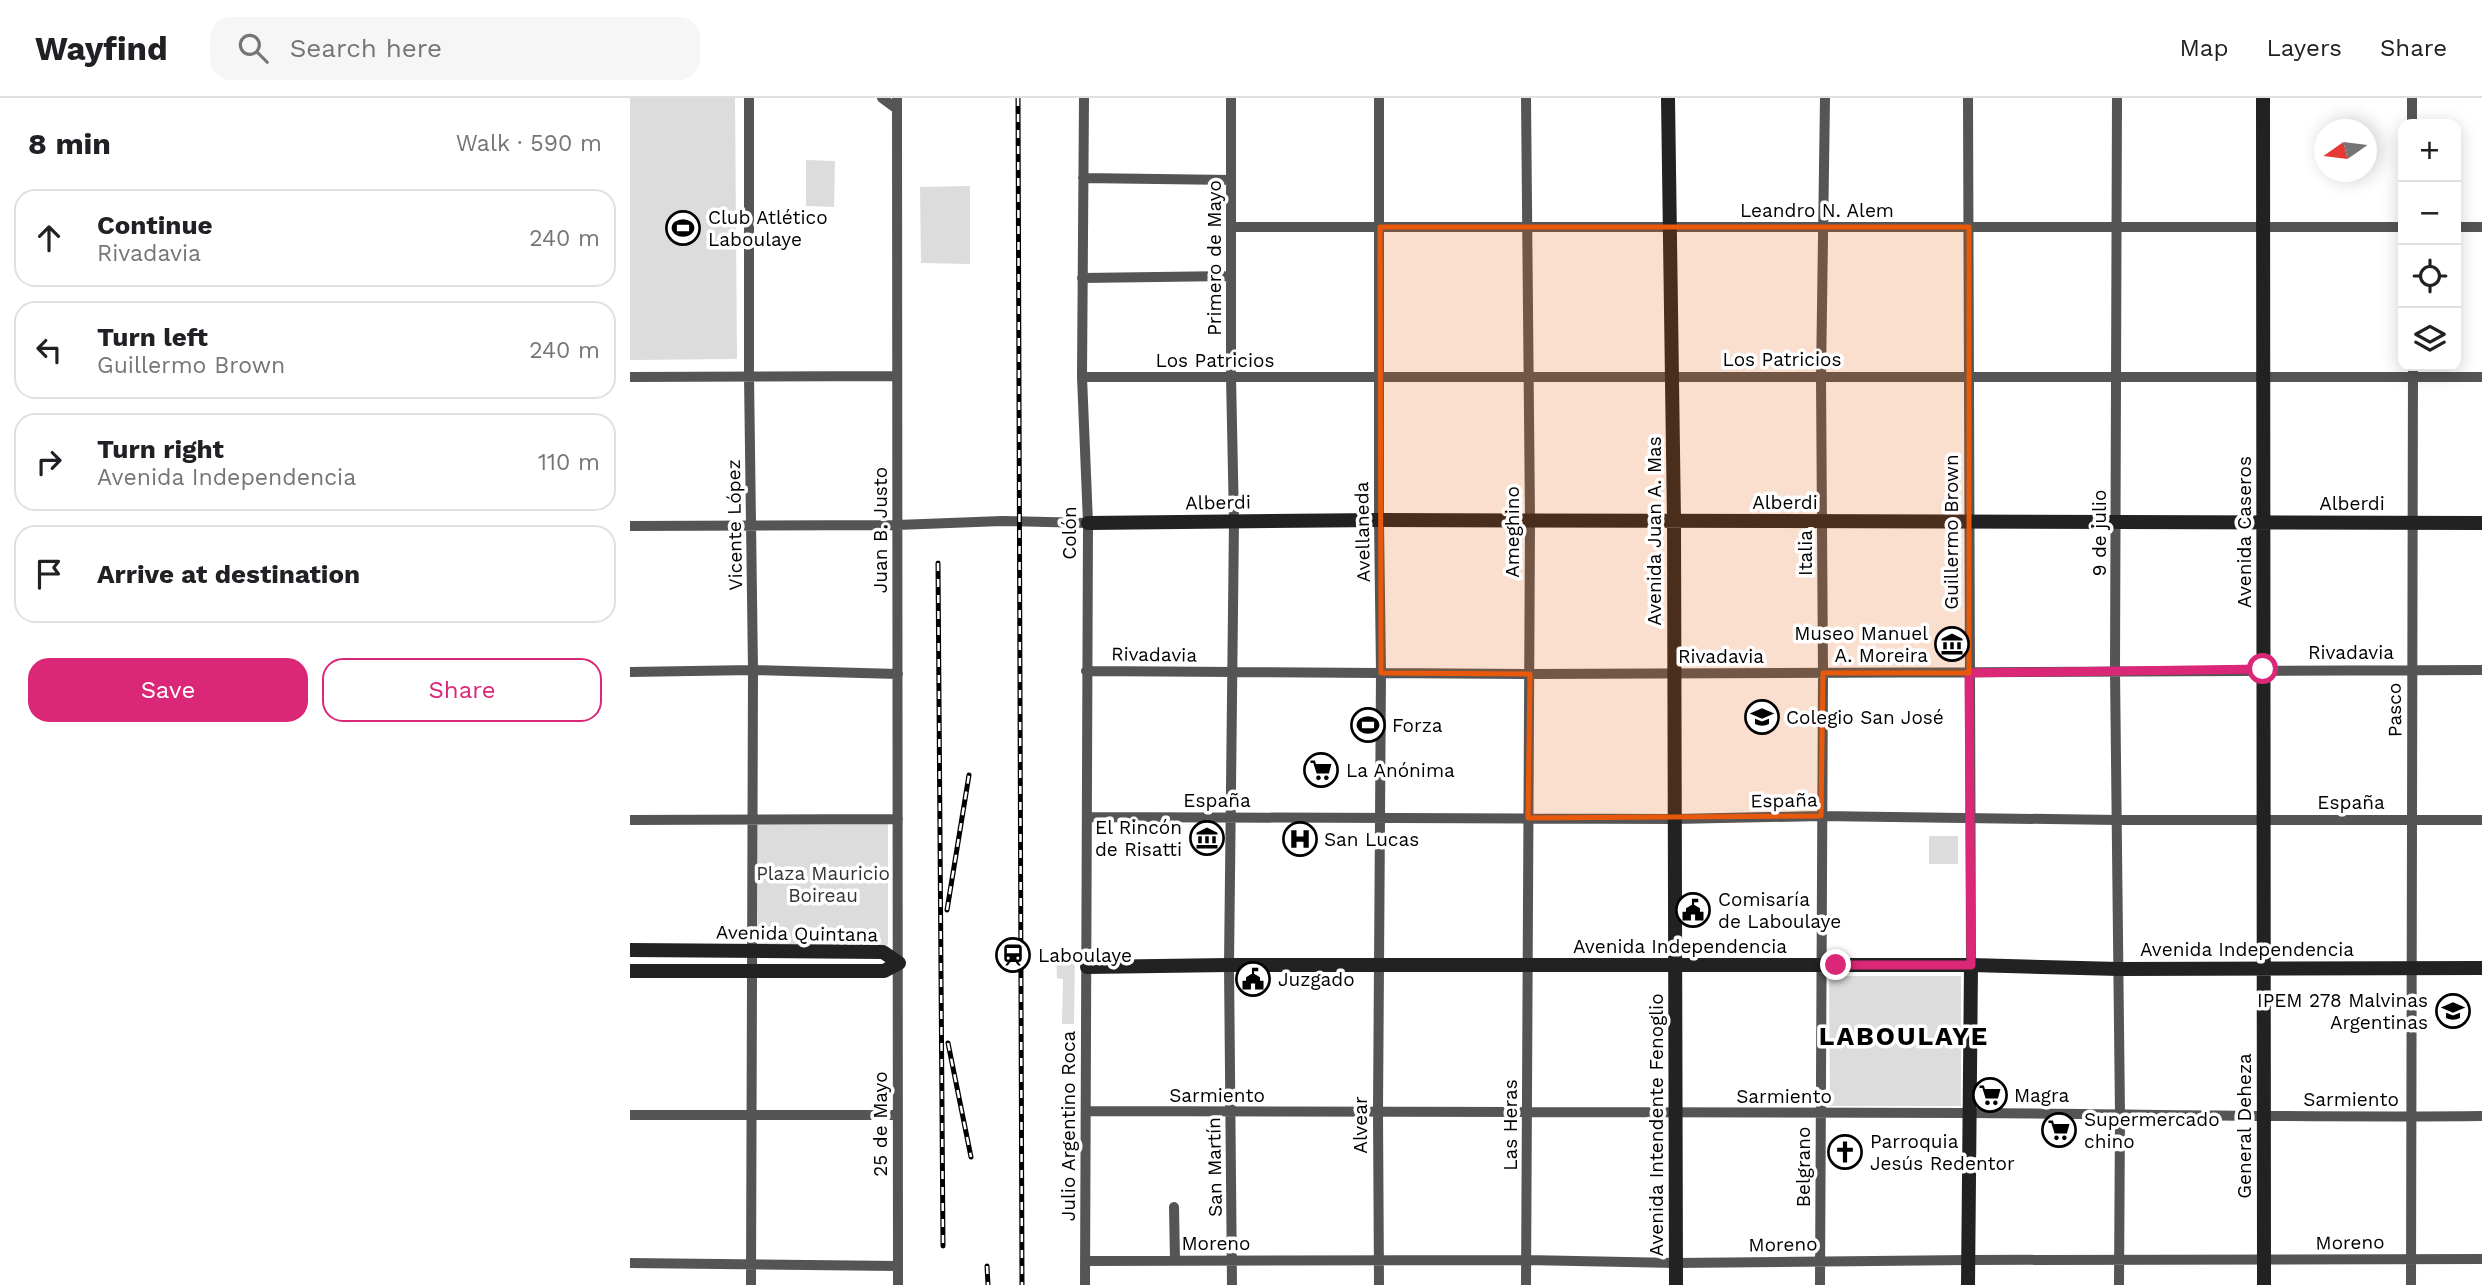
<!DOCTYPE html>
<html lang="en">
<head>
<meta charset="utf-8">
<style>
	:root { --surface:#fff; --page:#f6f6f6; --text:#202124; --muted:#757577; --line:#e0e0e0; --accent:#db2777 }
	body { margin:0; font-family:"Work Sans",sans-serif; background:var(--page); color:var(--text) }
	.controls { position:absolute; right:21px; top:21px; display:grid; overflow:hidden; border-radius:14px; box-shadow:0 4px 18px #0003 }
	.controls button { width:63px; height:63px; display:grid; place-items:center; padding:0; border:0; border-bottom:2px solid var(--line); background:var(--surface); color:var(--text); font:35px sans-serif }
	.compass { position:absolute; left:1684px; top:21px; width:63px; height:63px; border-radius:50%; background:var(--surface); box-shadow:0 4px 18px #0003; rotate:256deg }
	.stop { position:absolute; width:21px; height:21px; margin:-16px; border:5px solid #db2777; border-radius:50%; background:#fff }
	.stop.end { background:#db2777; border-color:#fff; box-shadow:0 2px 7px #0008 }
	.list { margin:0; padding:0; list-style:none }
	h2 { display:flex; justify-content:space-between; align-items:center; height:91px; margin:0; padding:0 28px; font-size:30px }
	h2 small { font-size:23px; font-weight:400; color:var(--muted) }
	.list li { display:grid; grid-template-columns:46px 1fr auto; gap:21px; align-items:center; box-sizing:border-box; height:98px; margin:0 14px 14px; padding:0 14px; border:2px solid var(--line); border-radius:21px }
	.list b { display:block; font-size:26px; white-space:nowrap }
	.list p { margin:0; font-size:23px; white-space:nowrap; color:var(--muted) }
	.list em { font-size:23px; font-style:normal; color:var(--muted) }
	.actions { display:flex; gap:14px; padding:21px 28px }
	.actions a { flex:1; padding:16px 0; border:2px solid var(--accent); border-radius:21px; text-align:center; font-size:24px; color:var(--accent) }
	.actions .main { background:var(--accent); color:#fff }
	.icon { flex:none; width:38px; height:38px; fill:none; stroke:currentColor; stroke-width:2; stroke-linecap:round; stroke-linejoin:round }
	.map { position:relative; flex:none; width:1852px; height:1187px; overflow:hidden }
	header { display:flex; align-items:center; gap:42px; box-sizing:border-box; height:98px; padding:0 35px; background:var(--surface); border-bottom:2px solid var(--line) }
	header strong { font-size:33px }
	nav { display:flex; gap:38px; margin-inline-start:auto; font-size:24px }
	.search { width:490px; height:63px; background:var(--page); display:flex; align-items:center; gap:18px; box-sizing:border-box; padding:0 24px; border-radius:21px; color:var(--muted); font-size:26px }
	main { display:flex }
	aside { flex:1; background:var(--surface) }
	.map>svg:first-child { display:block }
	.green { fill:#dcdcdc }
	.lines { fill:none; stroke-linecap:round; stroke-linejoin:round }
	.minor { stroke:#555; stroke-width:10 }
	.secondary { stroke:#222; stroke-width:14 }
	.rail-casing { stroke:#000; stroke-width:5 }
	.rail { stroke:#fff; stroke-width:2.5; stroke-dasharray:8; stroke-linecap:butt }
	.route { stroke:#db2777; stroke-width:9 }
	.marked { fill:#e8590c; fill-opacity:0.2; stroke:#e8590c; stroke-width:5; stroke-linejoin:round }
	.labels { text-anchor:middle; stroke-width:7; stroke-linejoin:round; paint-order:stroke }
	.street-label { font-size:19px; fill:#000; stroke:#fff }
	.poi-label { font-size:19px; fill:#000; stroke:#fff; text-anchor:start }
	.park-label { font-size:19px; fill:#333; stroke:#fff }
	.district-label { font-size:26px; font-weight:bold; letter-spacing:2px; fill:#000; stroke:#fff }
</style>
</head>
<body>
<header>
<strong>Wayfind</strong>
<div class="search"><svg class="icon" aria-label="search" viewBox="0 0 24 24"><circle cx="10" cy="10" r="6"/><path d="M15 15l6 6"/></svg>Search here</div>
<nav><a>Map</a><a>Layers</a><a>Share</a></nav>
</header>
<main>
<aside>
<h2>8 min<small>Walk · 590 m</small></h2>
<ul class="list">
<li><svg class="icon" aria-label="ahead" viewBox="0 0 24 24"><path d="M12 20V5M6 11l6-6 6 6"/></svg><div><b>Continue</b><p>Rivadavia</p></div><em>240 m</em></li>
<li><svg class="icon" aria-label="left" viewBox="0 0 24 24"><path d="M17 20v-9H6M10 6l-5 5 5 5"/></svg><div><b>Turn left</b><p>Guillermo Brown</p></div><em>240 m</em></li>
<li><svg class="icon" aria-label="right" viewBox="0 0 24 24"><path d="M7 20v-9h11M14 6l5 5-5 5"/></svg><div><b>Turn right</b><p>Avenida Independencia</p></div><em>110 m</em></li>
<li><svg class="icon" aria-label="arrive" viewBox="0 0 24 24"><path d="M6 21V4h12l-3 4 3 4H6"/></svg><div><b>Arrive at destination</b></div></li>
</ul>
<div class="actions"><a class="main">Save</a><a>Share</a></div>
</aside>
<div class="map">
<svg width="1852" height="1187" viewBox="0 0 1852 1187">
	<rect width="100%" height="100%" fill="#fff"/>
	<!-- green -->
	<path class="green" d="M0,0H105L107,261L0,262Z
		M176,62L205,63L204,109L176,108Z
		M340,88V166L291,165L290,89Z
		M128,725H258V847H128Z
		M1299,738H1328V766H1299Z
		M445,852L444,926H432L433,881L427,880L426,854Z
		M1199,878H1331V1008H1200Z"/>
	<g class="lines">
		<!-- minor -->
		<path class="minor" d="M119,0V278L123,572L121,1187
			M252,0L267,11
			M267,0L268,1187
			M454,0L452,279L458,425L455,1187
			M601,0V279L604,423L599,867L602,1187
			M896,0L900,422L896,1187
			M1338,0L1341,867
			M1487,0L1485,573L1490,1017L1489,1187
			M1782,0V26
			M453,80L601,82
			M601,129H1773
			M1826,129H1852
			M452,180L601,178
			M0,279L267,278
			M452,279H1852
			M0,428L267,427L372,423L458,425
			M456,573L900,576L1852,572
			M0,574L123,572L268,576
			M457,719L1045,721L1191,718L1487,722H1852
			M0,722L268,721
			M456,1013C750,1016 1045,1013 1340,1015C1511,1016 1681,1020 1852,1018
			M0,1017H267
			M544,1109L545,1163
			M455,1163L896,1162L1046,1165L1338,1162L1852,1161
			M0,1165L268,1168
			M749,1187L748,1013L751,575L749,422V0
			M1190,1187L1193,575L1191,279L1195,0
			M1781,1187L1783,268"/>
		<!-- secondary -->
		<path class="secondary" d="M1038,0L1044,423L1046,1187
			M1633,0L1634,1187
			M458,425L749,422L1852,425
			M0,852L253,854L269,865L254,873H0
			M457,869L599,867H1341L1489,871L1852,870
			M1338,1187L1341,867"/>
		<!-- rail casing -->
		<g class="rail-casing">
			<path id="rail" d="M388,0L392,1187
				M308,465L313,1148
				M317,812L339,677
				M318,945L341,1059
				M357,1168L358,1187"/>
		</g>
		<!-- rail -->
		<use href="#rail" class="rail"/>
	</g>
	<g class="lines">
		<!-- route -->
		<path class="route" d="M1206,867H1341L1339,575L1633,571"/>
	</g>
	<!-- marked area -->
	<path class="marked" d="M750,129H1339V575H1193L1191,718L898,720L900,576L751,575Z"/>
	<!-- icons -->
	<defs>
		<g id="stadium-ring" transform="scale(1.75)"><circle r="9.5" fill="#fff" stroke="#000" stroke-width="1.5"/><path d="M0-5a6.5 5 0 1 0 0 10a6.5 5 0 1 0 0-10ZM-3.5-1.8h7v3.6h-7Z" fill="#000"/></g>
		<g id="museum-ring" transform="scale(1.75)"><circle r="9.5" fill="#fff" stroke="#000" stroke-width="1.5"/><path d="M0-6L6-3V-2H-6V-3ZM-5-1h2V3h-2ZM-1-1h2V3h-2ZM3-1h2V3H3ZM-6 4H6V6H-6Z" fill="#000"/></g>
		<g id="school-ring" transform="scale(1.75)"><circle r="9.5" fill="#fff" stroke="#000" stroke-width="1.5"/><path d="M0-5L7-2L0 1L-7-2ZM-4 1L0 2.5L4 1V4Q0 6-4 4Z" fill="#000"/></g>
		<g id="supermarket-ring" transform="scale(1.75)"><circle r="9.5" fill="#fff" stroke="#000" stroke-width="1.5"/><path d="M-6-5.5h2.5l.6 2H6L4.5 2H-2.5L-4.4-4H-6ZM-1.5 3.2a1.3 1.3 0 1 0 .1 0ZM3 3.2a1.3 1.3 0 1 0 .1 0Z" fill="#000"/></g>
		<g id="hospital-ring" transform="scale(1.75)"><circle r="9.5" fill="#fff" stroke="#000" stroke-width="1.5"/><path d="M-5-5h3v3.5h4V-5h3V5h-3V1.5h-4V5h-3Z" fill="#000"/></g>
		<g id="civic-ring" transform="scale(1.75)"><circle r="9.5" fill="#fff" stroke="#000" stroke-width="1.5"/><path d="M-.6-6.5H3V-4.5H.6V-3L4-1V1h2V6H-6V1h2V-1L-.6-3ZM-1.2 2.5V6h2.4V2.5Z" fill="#000"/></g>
		<g id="station-ring" transform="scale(1.75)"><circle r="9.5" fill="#fff" stroke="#000" stroke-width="1.5"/><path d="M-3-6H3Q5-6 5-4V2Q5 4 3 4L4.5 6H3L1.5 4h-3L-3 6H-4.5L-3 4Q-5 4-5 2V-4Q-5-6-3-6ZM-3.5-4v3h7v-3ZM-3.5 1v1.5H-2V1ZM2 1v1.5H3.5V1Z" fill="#000"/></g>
		<g id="church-ring" transform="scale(1.75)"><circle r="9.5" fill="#fff" stroke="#000" stroke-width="1.5"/><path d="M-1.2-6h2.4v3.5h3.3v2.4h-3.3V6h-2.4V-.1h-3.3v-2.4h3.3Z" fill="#000"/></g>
	</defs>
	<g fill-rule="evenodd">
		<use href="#stadium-ring" x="53" y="130"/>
		<use href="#museum-ring" x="1322" y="546"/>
		<use href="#school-ring" x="1132" y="619"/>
		<use href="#stadium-ring" x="738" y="627"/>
		<use href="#supermarket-ring" x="691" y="672"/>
		<use href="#museum-ring" x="577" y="740"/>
		<use href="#hospital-ring" x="670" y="741"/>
		<use href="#civic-ring" x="1063" y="812"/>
		<use href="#station-ring" x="383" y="857"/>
		<use href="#civic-ring" x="623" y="881"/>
		<use href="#school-ring" x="1823" y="913"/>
		<use href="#supermarket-ring" x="1360" y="997"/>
		<use href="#supermarket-ring" x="1429" y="1032"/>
		<use href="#church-ring" x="1215" y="1054"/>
	</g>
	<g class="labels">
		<!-- street labels -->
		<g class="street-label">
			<text x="1187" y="119">Leandro N. Alem</text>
			<text transform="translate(584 160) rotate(-90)" y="7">Primero de Mayo</text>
			<text x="1152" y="268">Los Patricios</text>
			<text x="585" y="269">Los Patricios</text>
			<text transform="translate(588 404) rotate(-1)" y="7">Alberdi</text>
			<text x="1155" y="411">Alberdi</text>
			<text x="1722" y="412">Alberdi</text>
			<text transform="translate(104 427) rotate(-91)" y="7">Vicente López</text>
			<text transform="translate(250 432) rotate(-90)" y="7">Juan B. Justo</text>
			<text transform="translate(1024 433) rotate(-90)" y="7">Avenida Juan A. Mas</text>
			<text transform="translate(732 434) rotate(-91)" y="7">Avellaneda</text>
			<text transform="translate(882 434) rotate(-90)" y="7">Ameghino</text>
			<text transform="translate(1321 434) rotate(-90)" y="7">Guillermo Brown</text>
			<text transform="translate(1614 434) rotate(-90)" y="7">Avenida Caseros</text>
			<text transform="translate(439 435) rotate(-90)" y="7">Colón</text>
			<text transform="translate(1469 435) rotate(-90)" y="7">9 de julio</text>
			<text transform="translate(1175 455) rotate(-90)" y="7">Italia</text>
			<text x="1721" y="561">Rivadavia</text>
			<text transform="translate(524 556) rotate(1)" y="7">Rivadavia</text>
			<text x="1091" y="565">Rivadavia</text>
			<text transform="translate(1764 612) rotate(-91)" y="7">Pasco</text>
			<text x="587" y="709">España</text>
			<text transform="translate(1154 702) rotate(-1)" y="7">España</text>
			<text x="1721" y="711">España</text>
			<text transform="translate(167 835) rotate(1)" y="7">Avenida Quintana</text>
			<text x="1050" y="855">Avenida Independencia</text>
			<text x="1617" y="858">Avenida Independencia</text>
			<text x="587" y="1004">Sarmiento</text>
			<text x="1154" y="1005">Sarmiento</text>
			<text x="1721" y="1008">Sarmiento</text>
			<text transform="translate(250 1026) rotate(-90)" y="7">25 de Mayo</text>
			<text transform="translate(730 1027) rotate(-90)" y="7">Alvear</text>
			<text transform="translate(880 1027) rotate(-90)" y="7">Las Heras</text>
			<text transform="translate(1026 1027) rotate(-90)" y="7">Avenida Intendente Fenoglio</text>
			<text transform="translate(438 1028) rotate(-90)" y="7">Julio Argentino Roca</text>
			<text transform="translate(1614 1028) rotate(-90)" y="7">General Deheza</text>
			<text transform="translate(584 1069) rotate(-91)" y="7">San Martín</text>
			<text transform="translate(1173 1069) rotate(-90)" y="7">Belgrano</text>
			<text transform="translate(1720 1144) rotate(-1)" y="7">Moreno</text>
			<text x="586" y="1152">Moreno</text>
			<text transform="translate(1153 1146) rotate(-1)" y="7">Moreno</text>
		</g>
		<!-- poi labels -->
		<g class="poi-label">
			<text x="78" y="126">Club Atlético<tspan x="78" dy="22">Laboulaye</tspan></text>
			<text x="1298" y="542" text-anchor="end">Museo Manuel<tspan x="1298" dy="22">A. Moreira</tspan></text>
			<text x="1156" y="626">Colegio San José</text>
			<text x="762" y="634">Forza</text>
			<text x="716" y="679">La Anónima</text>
			<text x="552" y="736" text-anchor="end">El Rincón<tspan x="552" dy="22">de Risatti</tspan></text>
			<text x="694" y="748">San Lucas</text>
			<text x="1088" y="808">Comisaría<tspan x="1088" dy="22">de Laboulaye</tspan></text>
			<text x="408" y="864">Laboulaye</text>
			<text x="648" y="888">Juzgado</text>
			<text x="1798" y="909" text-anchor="end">IPEM 278 Malvinas<tspan x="1798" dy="22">Argentinas</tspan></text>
			<text x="1384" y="1004">Magra</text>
			<text x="1454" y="1028">Supermercado<tspan x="1454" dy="22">chino</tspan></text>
			<text x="1240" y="1050">Parroquia<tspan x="1240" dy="22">Jesús Redentor</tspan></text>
		</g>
		<!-- park labels -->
		<g class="park-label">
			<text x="193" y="782">Plaza Mauricio<tspan x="193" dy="22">Boireau</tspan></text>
		</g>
		<!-- district labels -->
		<g class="district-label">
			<text x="1274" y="947">LABOULAYE</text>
		</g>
	</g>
</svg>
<div class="controls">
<button>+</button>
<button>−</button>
<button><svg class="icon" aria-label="locate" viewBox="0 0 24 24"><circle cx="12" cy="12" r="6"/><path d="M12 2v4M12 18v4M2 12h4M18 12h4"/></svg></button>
<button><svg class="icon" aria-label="layers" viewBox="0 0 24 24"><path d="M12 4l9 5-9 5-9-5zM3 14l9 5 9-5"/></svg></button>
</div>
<svg class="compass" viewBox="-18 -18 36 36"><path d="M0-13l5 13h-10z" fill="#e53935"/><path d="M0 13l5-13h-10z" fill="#757577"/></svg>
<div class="stop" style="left:1633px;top:571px"></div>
<div class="stop end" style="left:1206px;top:867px"></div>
</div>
</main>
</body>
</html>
